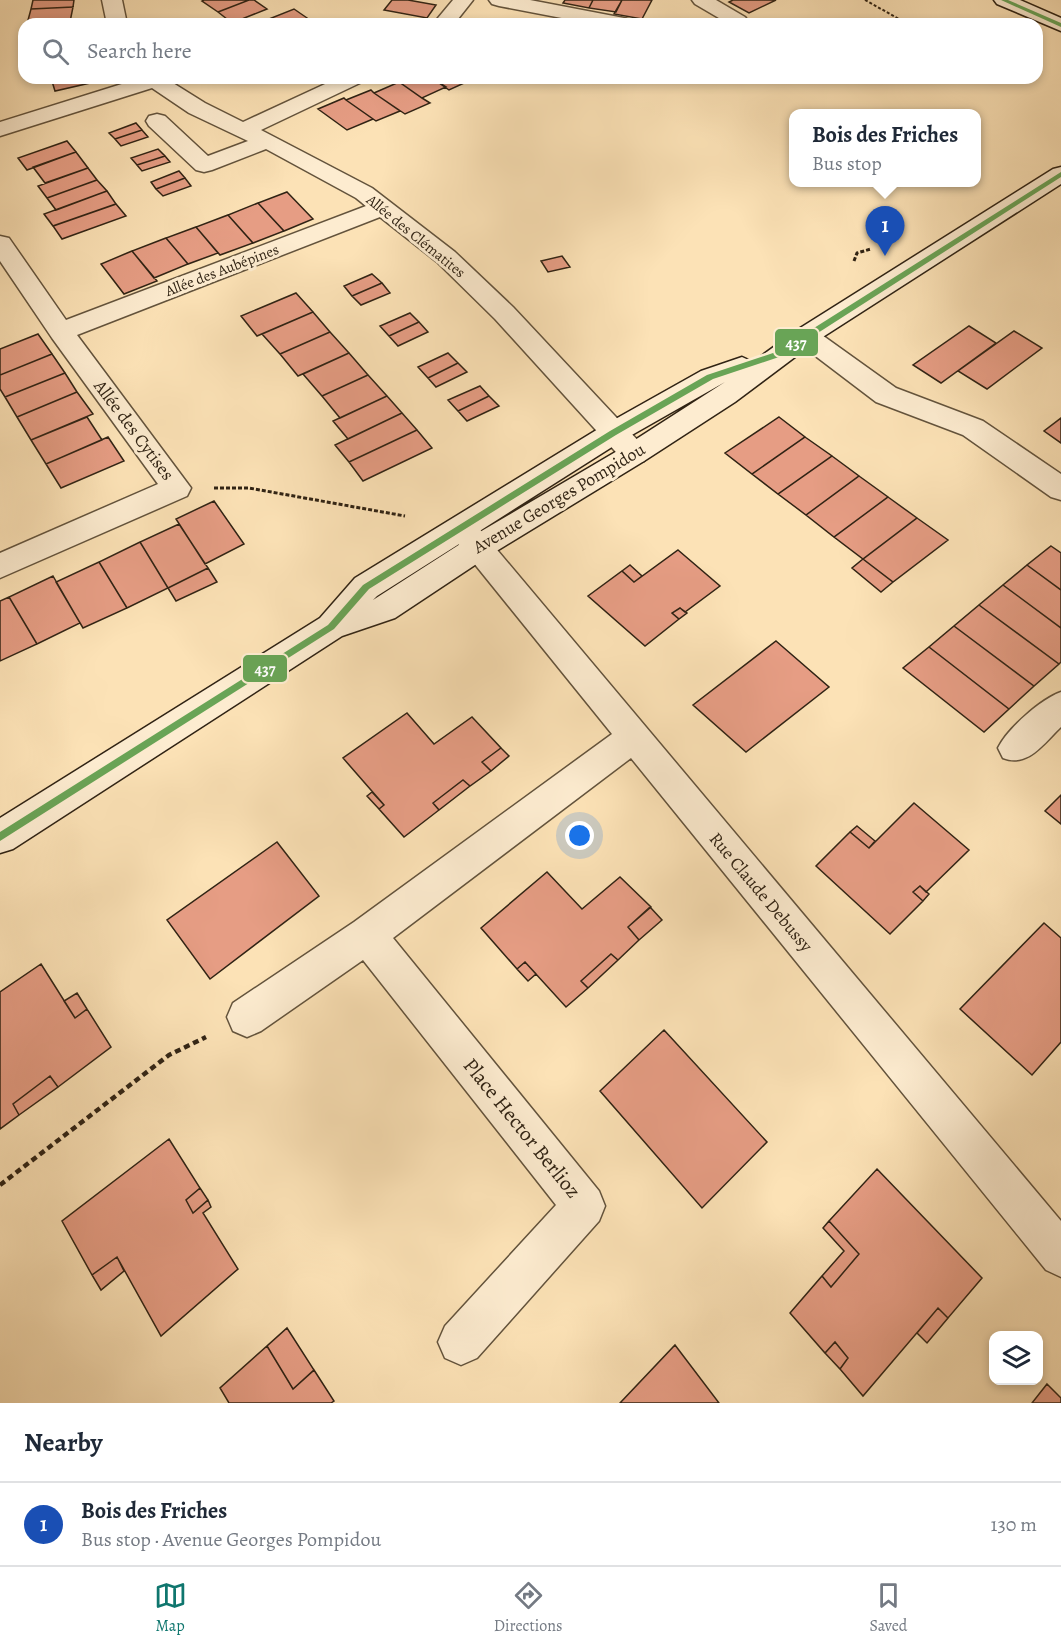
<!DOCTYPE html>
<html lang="en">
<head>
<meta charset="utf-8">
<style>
	:root { --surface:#fff; --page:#f6f6f7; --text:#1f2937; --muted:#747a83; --line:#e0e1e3; --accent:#0f766e }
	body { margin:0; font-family:Alegreya,serif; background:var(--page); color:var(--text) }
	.controls { position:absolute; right:18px; bottom:18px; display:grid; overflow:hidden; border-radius:12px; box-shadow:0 3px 9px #0003 }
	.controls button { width:54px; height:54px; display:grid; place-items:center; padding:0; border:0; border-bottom:2px solid var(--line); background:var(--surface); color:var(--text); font:30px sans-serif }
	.you { position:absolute; left:580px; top:836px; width:21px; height:21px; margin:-15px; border:4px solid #fff; border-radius:50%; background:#1a73e8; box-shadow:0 0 0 9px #1a73e833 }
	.badge { display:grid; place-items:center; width:39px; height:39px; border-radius:50%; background:var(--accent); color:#fff; font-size:20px; font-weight:700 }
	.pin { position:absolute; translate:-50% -50px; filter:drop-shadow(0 2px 3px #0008) }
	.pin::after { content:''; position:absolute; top:32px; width:21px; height:18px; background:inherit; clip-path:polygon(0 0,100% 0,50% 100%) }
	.popup { position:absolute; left:789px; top:109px; width:192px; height:78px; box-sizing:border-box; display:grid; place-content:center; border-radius:12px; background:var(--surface); filter:drop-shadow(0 2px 4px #0005); font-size:20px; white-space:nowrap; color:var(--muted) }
	.popup b { font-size:22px; color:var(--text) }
	.popup::after { content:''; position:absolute; left:50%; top:100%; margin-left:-12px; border:12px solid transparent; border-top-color:var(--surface) }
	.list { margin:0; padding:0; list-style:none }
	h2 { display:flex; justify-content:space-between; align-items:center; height:78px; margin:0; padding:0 24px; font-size:26px }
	h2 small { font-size:20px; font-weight:400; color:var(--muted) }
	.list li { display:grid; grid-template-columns:39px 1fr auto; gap:18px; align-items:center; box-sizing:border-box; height:84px; padding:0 24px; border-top:2px solid var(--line) }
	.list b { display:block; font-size:22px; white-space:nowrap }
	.list p { margin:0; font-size:20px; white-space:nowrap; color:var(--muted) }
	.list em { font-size:20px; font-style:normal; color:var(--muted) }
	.icon { flex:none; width:33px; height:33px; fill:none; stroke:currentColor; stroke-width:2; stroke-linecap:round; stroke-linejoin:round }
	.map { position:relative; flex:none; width:1061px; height:1403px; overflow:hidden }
	.search { position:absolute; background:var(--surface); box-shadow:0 3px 9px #0003; left:18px; right:18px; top:18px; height:66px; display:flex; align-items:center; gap:15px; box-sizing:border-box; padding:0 21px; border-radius:18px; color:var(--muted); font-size:22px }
	.sheet { height:162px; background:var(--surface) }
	nav { display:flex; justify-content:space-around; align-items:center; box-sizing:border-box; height:84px; border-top:2px solid var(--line); background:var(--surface); font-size:16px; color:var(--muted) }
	nav a { display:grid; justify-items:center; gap:3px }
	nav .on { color:var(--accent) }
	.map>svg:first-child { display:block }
	.building { fill:#e69d84; stroke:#302314; stroke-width:1.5 }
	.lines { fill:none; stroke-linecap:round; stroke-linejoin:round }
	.street-casing { stroke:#63533c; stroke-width:3 }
	.secondary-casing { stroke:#302314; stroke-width:3 }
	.path-far2 { stroke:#302314; stroke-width:2; stroke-dasharray:3 2; stroke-linecap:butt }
	.path-far1 { stroke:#302314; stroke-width:3; stroke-dasharray:4 2; stroke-linecap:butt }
	.path { stroke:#302314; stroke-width:4.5; stroke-dasharray:6 4; stroke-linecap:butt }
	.street { fill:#fdecd0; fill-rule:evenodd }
	.secondary { fill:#fdecd0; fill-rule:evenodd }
	.bus-1-casing { stroke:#fdecd0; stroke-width:5 }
	.bus-1 { fill:#69a456; fill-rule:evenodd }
	.labels { text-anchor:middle; stroke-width:6; stroke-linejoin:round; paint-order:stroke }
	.far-street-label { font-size:15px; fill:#302314; stroke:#fdecd0 }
	.street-label { font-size:18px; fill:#302314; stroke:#fdecd0 }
	.near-street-label { font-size:21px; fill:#302314; stroke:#fdecd0 }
	.line-badge { stroke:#fdecd0; stroke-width:2 }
	.badge-label { font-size:16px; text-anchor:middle; font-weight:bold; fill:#fff }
</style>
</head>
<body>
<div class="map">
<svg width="1061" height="1403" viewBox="0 0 1061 1403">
	<rect width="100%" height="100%" fill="#fce2b6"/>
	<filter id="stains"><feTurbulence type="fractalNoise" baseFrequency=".00333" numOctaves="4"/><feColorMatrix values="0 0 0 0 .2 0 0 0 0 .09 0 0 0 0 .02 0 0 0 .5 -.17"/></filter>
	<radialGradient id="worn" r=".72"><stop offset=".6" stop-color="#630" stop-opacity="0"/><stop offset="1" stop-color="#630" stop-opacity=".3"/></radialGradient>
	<!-- building -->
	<path class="building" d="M33,0H74L73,7L31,9Z
		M204,0H249L218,12L202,1Z
		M249,0H254L267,9L232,23L218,12Z
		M392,0H408L436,5L427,18L384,10Z
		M565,0H593L589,8L563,3Z
		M593,0H622L616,12L589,8Z
		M622,0H652L642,19L614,14Z
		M733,0H776L749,13L729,2Z
		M73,7L70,22L27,24L31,9Z
		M294,9L310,20L301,24L259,23Z
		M51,78H97L99,81L55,91Z
		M398,78H432L446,87L422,98L395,79Z
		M432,78H472L473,79L449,90Z
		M399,82L422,98L430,103L405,114L374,93Z
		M371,90L374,93L400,111L376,121L346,100Z
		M344,98L346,100L373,119L347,130L318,109Z
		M136,123L142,130L115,139L109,133Z
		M142,130L148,137L121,146L115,139Z
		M67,141L76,152L27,170L18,158Z
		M158,149L165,156L137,165L131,158Z
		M76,152L88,168L45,183L33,167Z
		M165,156L170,162L142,171L137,165Z
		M88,168L97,180L47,198L38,186Z
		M179,171L185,178L156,189L151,182Z
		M185,178L191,186L163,196L156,189Z
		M97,180L107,191L56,210L47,198Z
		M107,191L116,204L53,226L44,214Z
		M287,192L313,219L284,231L258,203Z
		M258,203L284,231L253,243L228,215Z
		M116,204L126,216L62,239L53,226Z
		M228,215L253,243L220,255L196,227Z
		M196,227L218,253L188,264L166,238Z
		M166,238L188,264L154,278L132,251Z
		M132,251L157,281L124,294L101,264Z
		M562,256L570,267L548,272L541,261Z
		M372,274L382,283L352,296L344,286Z
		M382,283L390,293L361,305L352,296Z
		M296,293L313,312L257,336L241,316Z
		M313,312L330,332L280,354L262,334Z
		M410,313L419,322L389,336L380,326Z
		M419,322L428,332L398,346L389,336Z
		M969,326L996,343L941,383L913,365Z
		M1014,331L1042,348L987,389L958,371Z
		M330,332L349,353L298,376L280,354Z
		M38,334L52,354L0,375V349Z
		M349,353L368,375L322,396L303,374Z
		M448,353L458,363L428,378L418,367Z
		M52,354L65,373L5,397L0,389V375Z
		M458,363L467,372L436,387L428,378Z
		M65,373L77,392L17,417L5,397Z
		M368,375L387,396L340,418L322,396Z
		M480,386L489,396L458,411L448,400Z
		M77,392L93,414L31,440L17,417Z
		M387,396L402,413L348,439L333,421Z
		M489,396L499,406L467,421L458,411Z
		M402,413L417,430L349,462L335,445Z
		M87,417L102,440L46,464L31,440Z
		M779,417L805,437L752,474L725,453Z
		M1061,418V443L1044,431Z
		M417,430L432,448L363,481L349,462Z
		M108,437L124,461L61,488L46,464Z
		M805,437L832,456L778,494L752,474Z
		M832,456L859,476L806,515L778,494Z
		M859,476L888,497L834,537L806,515Z
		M888,497L917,518L863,559L834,537Z
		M214,501L244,544L205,564L176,519Z
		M917,518L948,540L893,582L863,559Z
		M179,524L208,568L168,588L140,542Z
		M140,542L168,588L127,608L99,562Z
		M1051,546L1061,553V590L1027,565Z
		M678,550L720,586L685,612L680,608L672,613L679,619L645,646L588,596L622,571L634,582Z
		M863,559L893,582L881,592L852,568Z
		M99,562L127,608L83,628L56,582Z
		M630,565L642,576L634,582L622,571Z
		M1027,565L1061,590V628L1003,585Z
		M208,568L217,582L176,601L168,588Z
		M53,576L80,623L37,644L9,597Z
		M1003,585L1061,628V662L1059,664L979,605Z
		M9,597L37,644L0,661V601Z
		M979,605L1059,664L1034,686L954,626Z
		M680,608L687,613L679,619L672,613Z
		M954,626L1034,686L1009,709L929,647Z
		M776,641L829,687L746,752L693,705Z
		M929,647L1009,709L984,732L903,668Z
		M407,713L434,744L472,717L501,748L482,762L491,771L470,786L463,780L433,803L439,810L404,837L379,809L384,805L343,758Z
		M501,748L509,756L491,771L482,762Z
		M463,780L470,786L439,810L433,803Z
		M372,792L384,805L379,809L367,796Z
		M1061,795V824L1045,811Z
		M914,803L969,850L926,892L920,886L913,892L923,901L890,934L816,866L850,832L869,848Z
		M857,826L875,841L869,848L850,832Z
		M277,842L319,896L210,979L167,920Z
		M547,872L582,909L620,877L651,907L628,927L639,940L618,960L611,954L581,981L588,988L566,1007L525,962L517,969L481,928Z
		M920,886L929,894L923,901L913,892Z
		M650,907L662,920L639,940L628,927Z
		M1044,923L1061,938V1042L1032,1075L960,1009Z
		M611,954L618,960L588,988L581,981Z
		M525,962L536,974L528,981L517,969Z
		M41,964L75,1018L87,1009L111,1047L58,1087L50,1076L13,1104L19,1115L0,1129V992Z
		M77,993L87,1009L75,1018L64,1001Z
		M664,1030L767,1142L702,1208L600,1091Z
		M50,1076L58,1087L19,1115L13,1104Z
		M169,1139L200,1188L186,1200L193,1213L208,1200L211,1207L203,1213L238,1269L161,1336L117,1257L92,1275L62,1221Z
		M877,1169L982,1278L948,1318L938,1308L863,1396L840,1369L848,1358L835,1342L825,1353L790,1313L822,1276L831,1287L859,1254L829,1221Z
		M200,1188L208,1200L193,1213L186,1200Z
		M829,1221L859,1254L831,1287L822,1276L844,1251L823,1228Z
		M117,1257L124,1271L101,1290L92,1275Z
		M938,1308L948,1318L927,1343L917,1333Z
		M287,1328L314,1370L293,1389L267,1346Z
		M835,1342L848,1358L840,1369L825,1353Z
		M675,1345L719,1403H620Z
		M267,1346L293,1389L314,1370L334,1401L331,1403H229L220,1388Z
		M1047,1384L1061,1398V1403H1032Z"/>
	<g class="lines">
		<!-- street casing -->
		<g class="street-casing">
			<path id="street" d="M102,0H122L127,24H107Z
				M453,0H473L454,24H433Z
				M489,0H530L624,18L631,20L634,24H593L499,6L492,4Z
				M692,0H716L745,17L748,21L746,24H722L724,21L695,4Z
				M141,78H165L205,103L243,122L338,78H365L362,82L261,130L372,188L455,252L513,307L644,447L648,454L644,461L634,464L624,461L495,319L437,262L380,217L77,335L191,488L187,496L0,578V553L158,484L52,338L0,261V236L9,238L66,320L366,206L356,198L266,149L212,170L204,172L196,170L149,126L146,121L149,116L157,114L165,116L208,156L248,141L189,113L152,88L0,136V122Z
				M806,327L815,330L896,388L983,421L1061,474V500L1051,497L963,435L876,402L797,342L793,336L797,330Z
				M462,517L472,520L1061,1221V1277L1046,1270L631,758L393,938L599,1191L605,1206L599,1221L477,1358L461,1365L445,1358L438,1342L445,1326L556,1205L363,960L261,1031L247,1037L233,1031L227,1017L233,1003L354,922L612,734L452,536L447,528L452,520Z
				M1061,692V727C1044,743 1028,768 1003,758L998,748C1007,729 1041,699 1061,692Z"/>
		</g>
		<!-- secondary casing -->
		<g class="secondary-casing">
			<path id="secondary" d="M994,0H1020L1061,18V31L997,4Z
				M1061,167V184L815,342L735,402L644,461L490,555L395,618L342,636L13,849L0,853V818L320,618L355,578L603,426L701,371L742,357L753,362L797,330L1053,169ZM725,382L624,447L468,539L373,600L377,596L623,440Z"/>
		</g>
		<!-- path-far2 -->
		<path class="path-far2" d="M865,0L908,24"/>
		<!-- path-far1 -->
		<path class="path-far1" d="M854,261L857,253L871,249
			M214,488H249L405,516"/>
		<!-- path -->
		<path class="path" d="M0,1185L169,1055L206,1037"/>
		<!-- street -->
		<use href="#street" class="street"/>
		<!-- secondary -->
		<use href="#secondary" class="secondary"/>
		<!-- bus-1 casing -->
		<g class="bus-1-casing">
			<path id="bus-1" d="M1001,0H1008L1061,23V27Z
				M1061,172V177L782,356L713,379L616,435L369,589L334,629L0,841V832L328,625L363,585L610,431L707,375L776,352Z"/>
		</g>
		<!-- bus-1 -->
		<use href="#bus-1" class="bus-1"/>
	</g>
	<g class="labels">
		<!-- far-street labels -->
		<g class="far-street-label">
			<text transform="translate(416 236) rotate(39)" y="5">Allée des Clématites</text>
			<text transform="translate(222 270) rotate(-21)" y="5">Allée des Aubépines</text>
		</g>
		<!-- street labels -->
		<g class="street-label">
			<text transform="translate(134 430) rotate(53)" y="6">Allée des Cytises</text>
			<text transform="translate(559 498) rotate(-31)" y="6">Avenue Georges Pompidou</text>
			<text transform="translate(761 892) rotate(50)" y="6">Rue Claude Debussy</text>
		</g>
		<!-- near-street labels -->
		<g class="near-street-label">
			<text transform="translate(522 1128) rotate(51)" y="7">Place Hector Berlioz</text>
		</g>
	</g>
	<g class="line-badge">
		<rect x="774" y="328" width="45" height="29" rx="6" fill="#69a456"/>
		<rect x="242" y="654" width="46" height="29" rx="6" fill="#69a456"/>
	</g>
	<g class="badge-label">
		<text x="796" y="349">437</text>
		<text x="265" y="675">437</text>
	</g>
	<rect width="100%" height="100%" filter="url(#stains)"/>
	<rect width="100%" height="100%" fill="url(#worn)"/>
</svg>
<div class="controls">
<button><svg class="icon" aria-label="layers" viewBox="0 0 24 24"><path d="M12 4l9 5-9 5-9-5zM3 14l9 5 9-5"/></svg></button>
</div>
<div class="you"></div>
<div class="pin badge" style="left:885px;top:256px;background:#1a4fb4">1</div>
<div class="popup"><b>Bois des Friches</b>Bus stop</div>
<div class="search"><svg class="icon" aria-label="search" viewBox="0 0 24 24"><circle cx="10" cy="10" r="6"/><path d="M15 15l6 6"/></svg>Search here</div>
</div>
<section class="sheet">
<h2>Nearby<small></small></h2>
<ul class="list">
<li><span class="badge" style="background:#1a4fb4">1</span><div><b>Bois des Friches</b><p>Bus stop · Avenue Georges Pompidou</p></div><em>130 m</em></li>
</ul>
</section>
<nav>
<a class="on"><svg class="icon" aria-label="map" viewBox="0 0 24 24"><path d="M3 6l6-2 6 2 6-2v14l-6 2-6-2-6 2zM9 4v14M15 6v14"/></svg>Map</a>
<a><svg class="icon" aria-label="directions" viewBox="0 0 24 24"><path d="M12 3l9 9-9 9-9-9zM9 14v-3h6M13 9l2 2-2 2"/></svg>Directions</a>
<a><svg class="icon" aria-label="saved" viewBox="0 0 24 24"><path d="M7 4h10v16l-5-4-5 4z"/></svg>Saved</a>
</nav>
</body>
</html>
